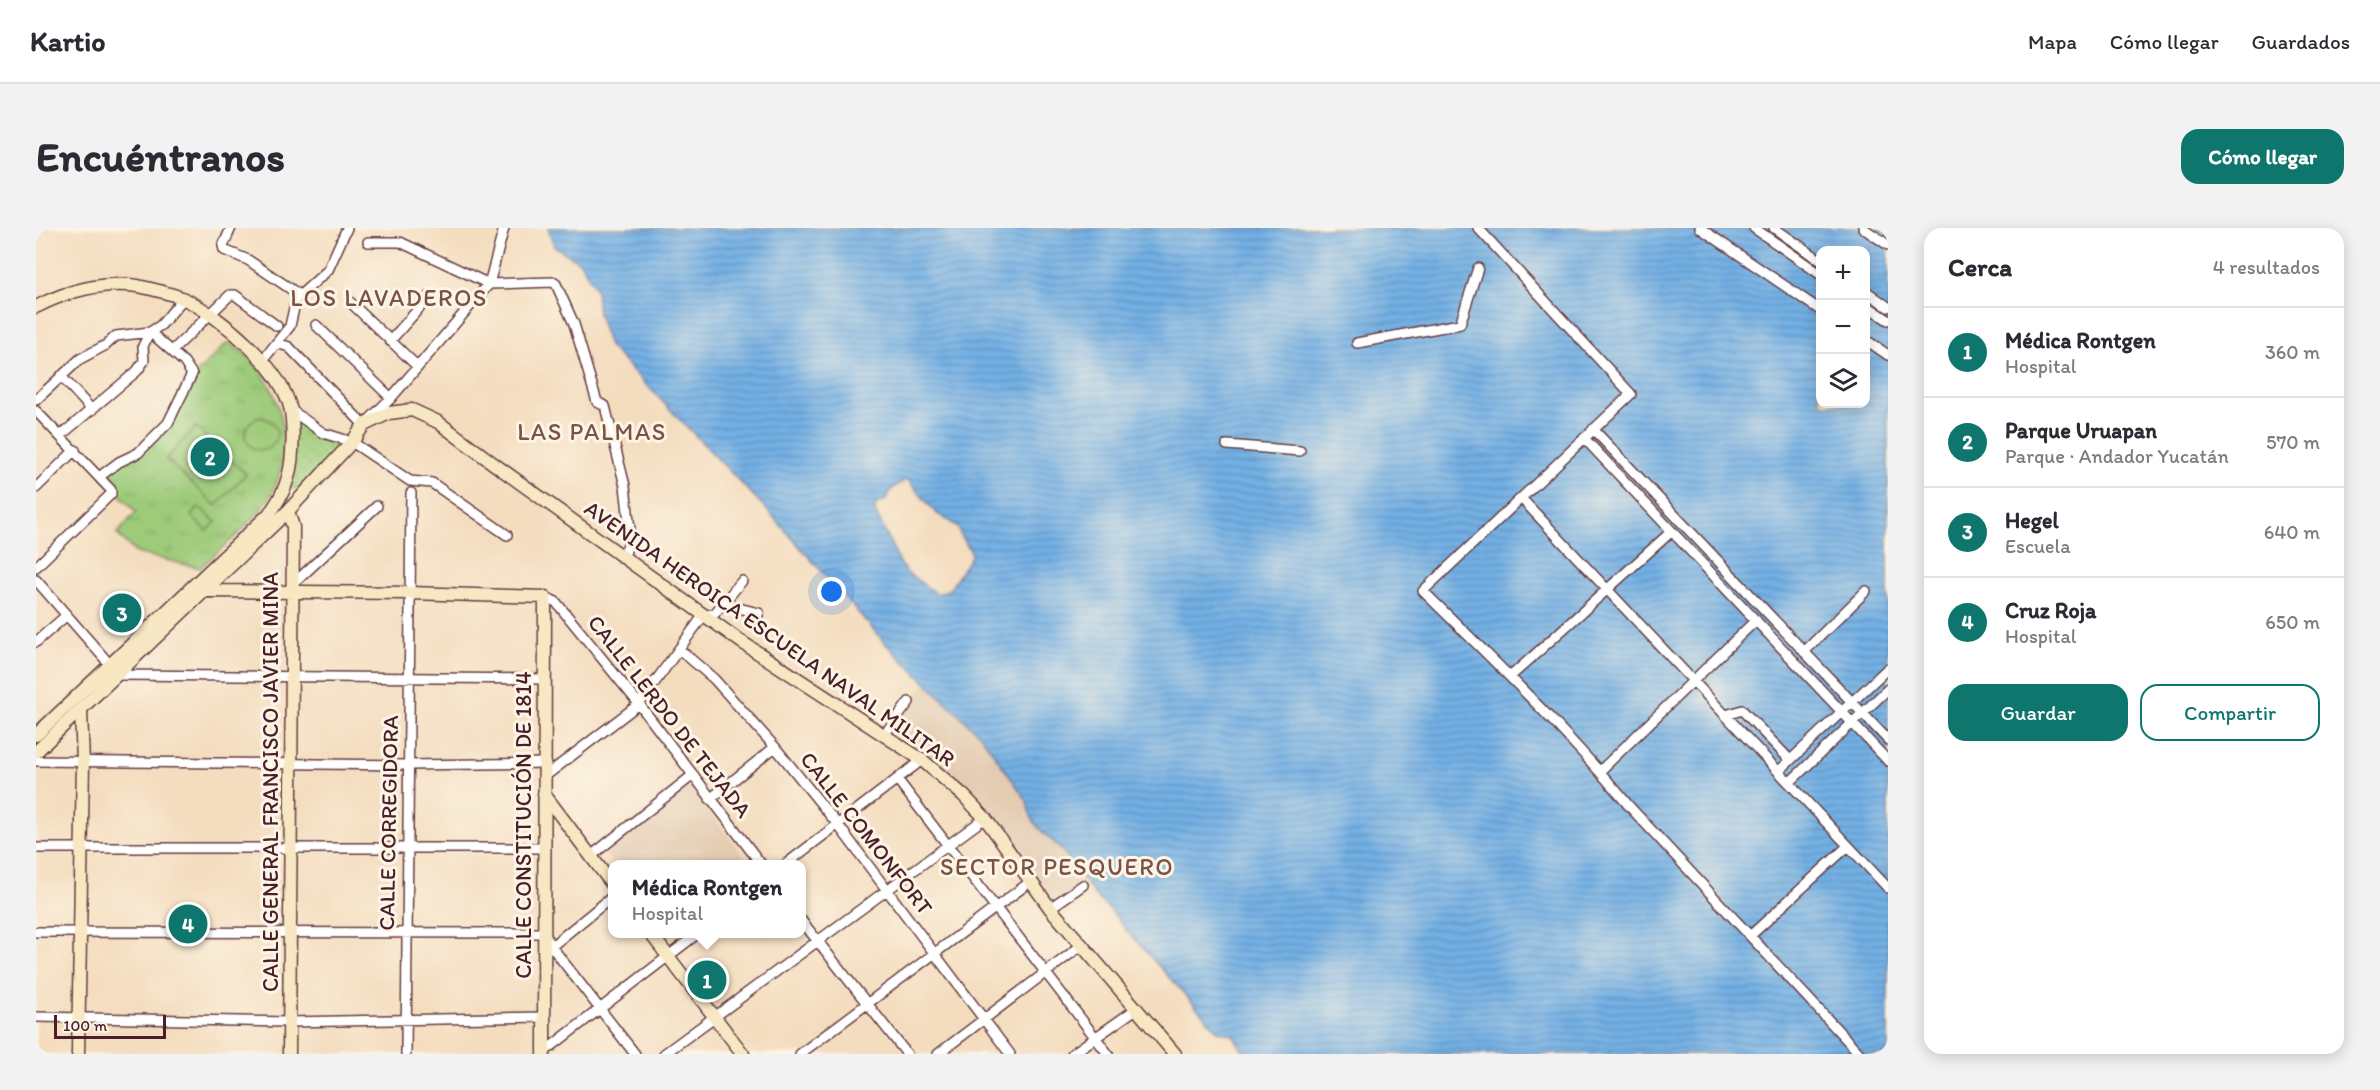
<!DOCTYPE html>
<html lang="es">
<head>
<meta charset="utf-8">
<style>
	:root { --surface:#fff; --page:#f2f2f3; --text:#2b2b33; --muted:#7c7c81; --line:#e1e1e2; --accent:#0f766e }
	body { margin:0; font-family:Itim,sans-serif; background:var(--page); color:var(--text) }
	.controls { position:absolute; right:18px; top:18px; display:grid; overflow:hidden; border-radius:12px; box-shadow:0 3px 15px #0003 }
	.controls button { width:54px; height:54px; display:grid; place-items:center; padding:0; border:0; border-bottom:2px solid var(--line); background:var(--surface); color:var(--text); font:30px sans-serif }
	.scale { position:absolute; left:18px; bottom:15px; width:112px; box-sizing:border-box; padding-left:6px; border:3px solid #4a1f2b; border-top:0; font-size:16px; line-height:21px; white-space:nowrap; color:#4a1f2b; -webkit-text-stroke:4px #fcf5e5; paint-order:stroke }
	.you { position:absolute; left:796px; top:364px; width:21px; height:21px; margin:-15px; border:4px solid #fff; border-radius:50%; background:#1a73e8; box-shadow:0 0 0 9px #1a73e833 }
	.badge { display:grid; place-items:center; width:39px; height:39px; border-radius:50%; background:var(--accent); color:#fff; font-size:20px; font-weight:700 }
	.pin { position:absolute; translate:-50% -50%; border:3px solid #fff; box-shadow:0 2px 6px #0006 }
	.popup { position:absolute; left:572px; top:632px; width:198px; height:78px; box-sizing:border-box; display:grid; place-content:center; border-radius:12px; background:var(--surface); filter:drop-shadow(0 2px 4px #0005); font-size:20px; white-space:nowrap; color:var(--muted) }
	.popup b { font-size:22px; color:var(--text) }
	.popup::after { content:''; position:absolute; left:50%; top:100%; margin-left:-12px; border:12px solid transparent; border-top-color:var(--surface) }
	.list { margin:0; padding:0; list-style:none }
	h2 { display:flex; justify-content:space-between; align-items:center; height:78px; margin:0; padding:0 24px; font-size:26px }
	h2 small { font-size:20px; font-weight:400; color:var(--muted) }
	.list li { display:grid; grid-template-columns:39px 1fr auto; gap:18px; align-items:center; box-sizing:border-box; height:90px; padding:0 24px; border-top:2px solid var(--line) }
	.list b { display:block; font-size:22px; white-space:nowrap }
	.list p { margin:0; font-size:20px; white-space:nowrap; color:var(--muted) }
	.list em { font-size:20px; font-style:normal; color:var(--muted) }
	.actions { display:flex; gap:12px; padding:18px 24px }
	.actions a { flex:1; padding:14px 0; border:2px solid var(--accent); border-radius:18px; text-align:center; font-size:21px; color:var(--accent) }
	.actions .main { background:var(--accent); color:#fff }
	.icon { flex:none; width:33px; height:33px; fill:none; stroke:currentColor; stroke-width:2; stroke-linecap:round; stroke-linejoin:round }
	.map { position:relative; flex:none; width:1852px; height:826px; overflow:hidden; border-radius:18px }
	header { display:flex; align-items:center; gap:36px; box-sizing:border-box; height:84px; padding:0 30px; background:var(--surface); border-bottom:2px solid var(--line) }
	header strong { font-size:28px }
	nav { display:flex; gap:33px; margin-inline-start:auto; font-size:21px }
	.intro { display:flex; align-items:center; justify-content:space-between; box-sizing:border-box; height:144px; padding:0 36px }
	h1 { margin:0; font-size:42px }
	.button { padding:15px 27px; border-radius:18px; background:var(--accent); color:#fff; font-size:21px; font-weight:700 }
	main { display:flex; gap:36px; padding:0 36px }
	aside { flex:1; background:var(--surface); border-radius:18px; box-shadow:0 3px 15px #0003 }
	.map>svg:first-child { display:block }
	.built { fill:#e4ccb2 }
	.grass { fill:url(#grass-dots); stroke:#747552; stroke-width:1.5 }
	.park { fill:url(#park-tufts); stroke:#747552; stroke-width:1.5 }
	.pitch { fill:#9dcb79; stroke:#747552; stroke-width:1.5 }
	.water { fill:url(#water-rules); stroke:#5e6888; stroke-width:1.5; fill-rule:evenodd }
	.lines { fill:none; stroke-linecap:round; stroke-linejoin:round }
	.street-casing { stroke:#643c41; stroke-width:12 }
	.secondary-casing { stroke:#643c41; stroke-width:15 }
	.street { stroke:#fff; stroke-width:9 }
	.secondary { stroke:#f7e8c3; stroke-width:12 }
	.labels { text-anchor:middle; stroke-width:6; stroke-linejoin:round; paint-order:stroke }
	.street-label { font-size:22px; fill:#4a1f2b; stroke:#fcf5e5 }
	.neighbourhood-label { font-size:24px; letter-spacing:1.5px; fill:#7c5147; stroke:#fcf5e5 }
</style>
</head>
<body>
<header>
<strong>Kartio</strong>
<nav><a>Mapa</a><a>Cómo llegar</a><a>Guardados</a></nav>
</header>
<div class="intro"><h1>Encuéntranos</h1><a class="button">Cómo llegar</a></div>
<main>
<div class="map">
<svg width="1852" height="826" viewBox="0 0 1852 826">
	<defs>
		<pattern id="grass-dots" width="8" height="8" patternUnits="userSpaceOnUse" patternTransform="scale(1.5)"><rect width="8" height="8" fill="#9dcb79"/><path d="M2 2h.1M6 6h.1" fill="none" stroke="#89ae69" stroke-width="1.8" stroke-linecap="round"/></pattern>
		<pattern id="park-tufts" width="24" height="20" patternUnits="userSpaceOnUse" patternTransform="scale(1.5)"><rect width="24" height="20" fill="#9dcb79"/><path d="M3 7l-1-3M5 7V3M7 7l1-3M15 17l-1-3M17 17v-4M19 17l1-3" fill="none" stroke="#89ae69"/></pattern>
		<pattern id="water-rules" width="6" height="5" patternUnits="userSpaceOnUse" patternTransform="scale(1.5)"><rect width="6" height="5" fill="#73b0e5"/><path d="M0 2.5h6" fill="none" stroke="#608fba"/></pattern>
	</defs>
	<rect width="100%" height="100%" fill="#fcf5e5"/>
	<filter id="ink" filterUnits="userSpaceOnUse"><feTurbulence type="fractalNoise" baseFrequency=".0167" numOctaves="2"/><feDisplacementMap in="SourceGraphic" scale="12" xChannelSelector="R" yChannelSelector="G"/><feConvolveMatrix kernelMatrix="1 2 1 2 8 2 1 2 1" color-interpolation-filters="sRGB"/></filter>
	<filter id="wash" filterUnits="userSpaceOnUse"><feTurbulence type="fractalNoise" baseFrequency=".008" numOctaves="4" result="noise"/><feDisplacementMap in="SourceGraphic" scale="24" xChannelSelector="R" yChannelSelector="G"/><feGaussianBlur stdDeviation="1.35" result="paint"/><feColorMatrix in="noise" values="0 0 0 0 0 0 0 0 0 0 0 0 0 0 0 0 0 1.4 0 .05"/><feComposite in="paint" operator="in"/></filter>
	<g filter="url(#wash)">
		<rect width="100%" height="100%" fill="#f4ddbf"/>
		<!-- built -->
		<path class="built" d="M890,455L944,508L990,574L992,587L1014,614L1026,623L1049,653L1017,676L951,589L896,532L852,504Z
			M652,556L714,636H577L567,623Z"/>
		<!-- grass -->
		<path class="grass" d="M259,190L277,206L310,217L264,259L252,261Z"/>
		<!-- park -->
		<path class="park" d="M192,114C200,120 210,126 217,134C252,173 259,236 227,279C212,300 183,322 164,340L100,325L81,306L100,284L67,249L132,198L158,148Z"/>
		<!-- pitch -->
		<path class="pitch" d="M209 206a16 16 0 1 1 32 0a16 16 0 1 1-32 0Z
			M160,199L210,246L180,278L130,231Z
			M163,279L180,294L171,303L155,288Z"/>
		<!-- water -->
		<path class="water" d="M512,0H1852V826H1209L1197,807L1182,803L1089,701C1081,686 1069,679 1058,666C1047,654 1039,637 1028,625C1013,607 993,599 991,573L945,508L851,417L731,282L573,118L562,86L560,62L544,34L518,18ZM1784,22H1830V176H1784ZM871,251L900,285L922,299L924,306L934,322L935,328L914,361L901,366L870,344L863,333L839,283L840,276L849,273L856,261Z"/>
	</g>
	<g filter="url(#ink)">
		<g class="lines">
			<!-- street casing -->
			<g class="street-casing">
				<path id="street" d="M195,0L187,18L188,22L212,32L265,68
					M1442,0L1595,166L1387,363C1458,433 1530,502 1593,578L1824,826
					M1664,0L1784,82
					M1718,0L1784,46
					M1738,0L1784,32
					M1827,0L1852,17
					M332,14H364L453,56L517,54L520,56L538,96L561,174L569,178L589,258L595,310L587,330
					M1830,63L1852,79
					M314,74L382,139
					M1830,77L1852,92
					M280,97L355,170
					M1830,112L1852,127
					M354,113L394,68
					M241,115L253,119L328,197L355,170L453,56L468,0
					M1321,115L1424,96L1442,40
					M136,123L194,67H199L241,98
					M227,132L254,98L260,71L292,42L311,0
					M25,148L56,182
					M0,172L44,131L70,117L80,108L114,104L148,134L156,146L132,195L102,225L83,234L63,249
					M255,182L287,205L316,214L374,253L396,255L471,307
					M0,183L75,262V266L0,339
					M1557,201L1852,512
					M24,208L101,143L108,133L107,118L114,104L125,97L147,71
					M1548,210L1852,533
					M1191,217L1264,223
					M0,260L39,222
					M1485,270L1852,660
					M0,352L83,447L509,451
					M256,357L341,278
					M509,369L520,374L603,476L725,636
					M686,376L723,385
					M0,414L31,387
					M643,421L678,451L739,519L802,597L974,826
					M1768,424L1830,363
					M1474,449L1636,303
					M1690,487L1706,482L1754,532
					M848,507L873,474
					M0,533L372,537L509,535
					M1564,543L1720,392
					M1743,543L1852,440
					M508,549L603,476L667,388L679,385L706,353
					M861,551L1072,826
					M1754,554L1852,461
					M674,571L739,519
					M0,620H508
					M555,628L657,547
					M750,636L886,532
					M1014,680L1047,657
					M765,692L871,826
					M0,704L508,705L515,718L599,826
					M1714,708L1812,618
					M512,721L576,669
					M0,789L253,794L508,789
					M508,824L661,706
					M370,826L375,265
					M628,826L949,590
					M764,826L994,654
					M902,826L1046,717
					M1036,826L1100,781"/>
			</g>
			<!-- secondary casing -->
			<g class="secondary-casing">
				<path id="secondary" d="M0,79C30,63 68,53 102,58C116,61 133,65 146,70C184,87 247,141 255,183C257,196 257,211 256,224C255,247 247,269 232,287L0,507
					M252,283L257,299L253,826
					M171,363L373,365L509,369L508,826
					M0,524L252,283L316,214L328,197L353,185L376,182L402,194L458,236L704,413L886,532L927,567L949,590L1014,680L1139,826
					M508,566L576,656
					M615,706L707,826
					M42,826L47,535L45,482"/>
			</g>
			<!-- street -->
			<use href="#street" class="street"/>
			<!-- secondary -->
			<use href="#secondary" class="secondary"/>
		</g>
	</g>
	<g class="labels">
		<!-- street labels -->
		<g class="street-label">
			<text transform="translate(734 405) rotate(35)" y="8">AVENIDA HEROICA ESCUELA NAVAL MILITAR</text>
			<text transform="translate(634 488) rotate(52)" y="8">CALLE LERDO DE TEJADA</text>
			<text transform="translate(234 554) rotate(-90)" y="8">CALLE GENERAL FRANCISCO JAVIER MINA</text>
			<text transform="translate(352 595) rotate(-89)" y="8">CALLE CORREGIDORA</text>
			<text transform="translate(487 597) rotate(-90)" y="8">CALLE CONSTITUCIÓN DE 1814</text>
			<text transform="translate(831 605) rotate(52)" y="8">CALLE COMONFORT</text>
		</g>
		<!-- neighbourhood labels -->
		<g class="neighbourhood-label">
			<text x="353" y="78">LOS LAVADEROS</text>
			<text x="556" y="212">LAS PALMAS</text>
			<text x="1021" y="647">SECTOR PESQUERO</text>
		</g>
	</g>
</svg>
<div class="controls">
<button>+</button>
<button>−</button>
<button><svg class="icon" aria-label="layers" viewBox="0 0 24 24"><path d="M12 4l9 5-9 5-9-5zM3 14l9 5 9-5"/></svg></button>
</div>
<div class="scale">100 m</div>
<div class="you"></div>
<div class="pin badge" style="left:671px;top:752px">1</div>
<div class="popup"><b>Médica Rontgen</b>Hospital</div>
<div class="pin badge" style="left:174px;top:229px">2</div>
<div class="pin badge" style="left:86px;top:385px">3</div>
<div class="pin badge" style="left:152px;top:696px">4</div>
</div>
<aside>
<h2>Cerca<small>4 resultados</small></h2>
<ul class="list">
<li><span class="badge">1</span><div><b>Médica Rontgen</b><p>Hospital</p></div><em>360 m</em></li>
<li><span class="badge">2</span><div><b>Parque Uruapan</b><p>Parque · Andador Yucatán</p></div><em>570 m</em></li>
<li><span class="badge">3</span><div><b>Hegel</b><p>Escuela</p></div><em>640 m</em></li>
<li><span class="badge">4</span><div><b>Cruz Roja</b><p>Hospital</p></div><em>650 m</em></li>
</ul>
<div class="actions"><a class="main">Guardar</a><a>Compartir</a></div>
</aside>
</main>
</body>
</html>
